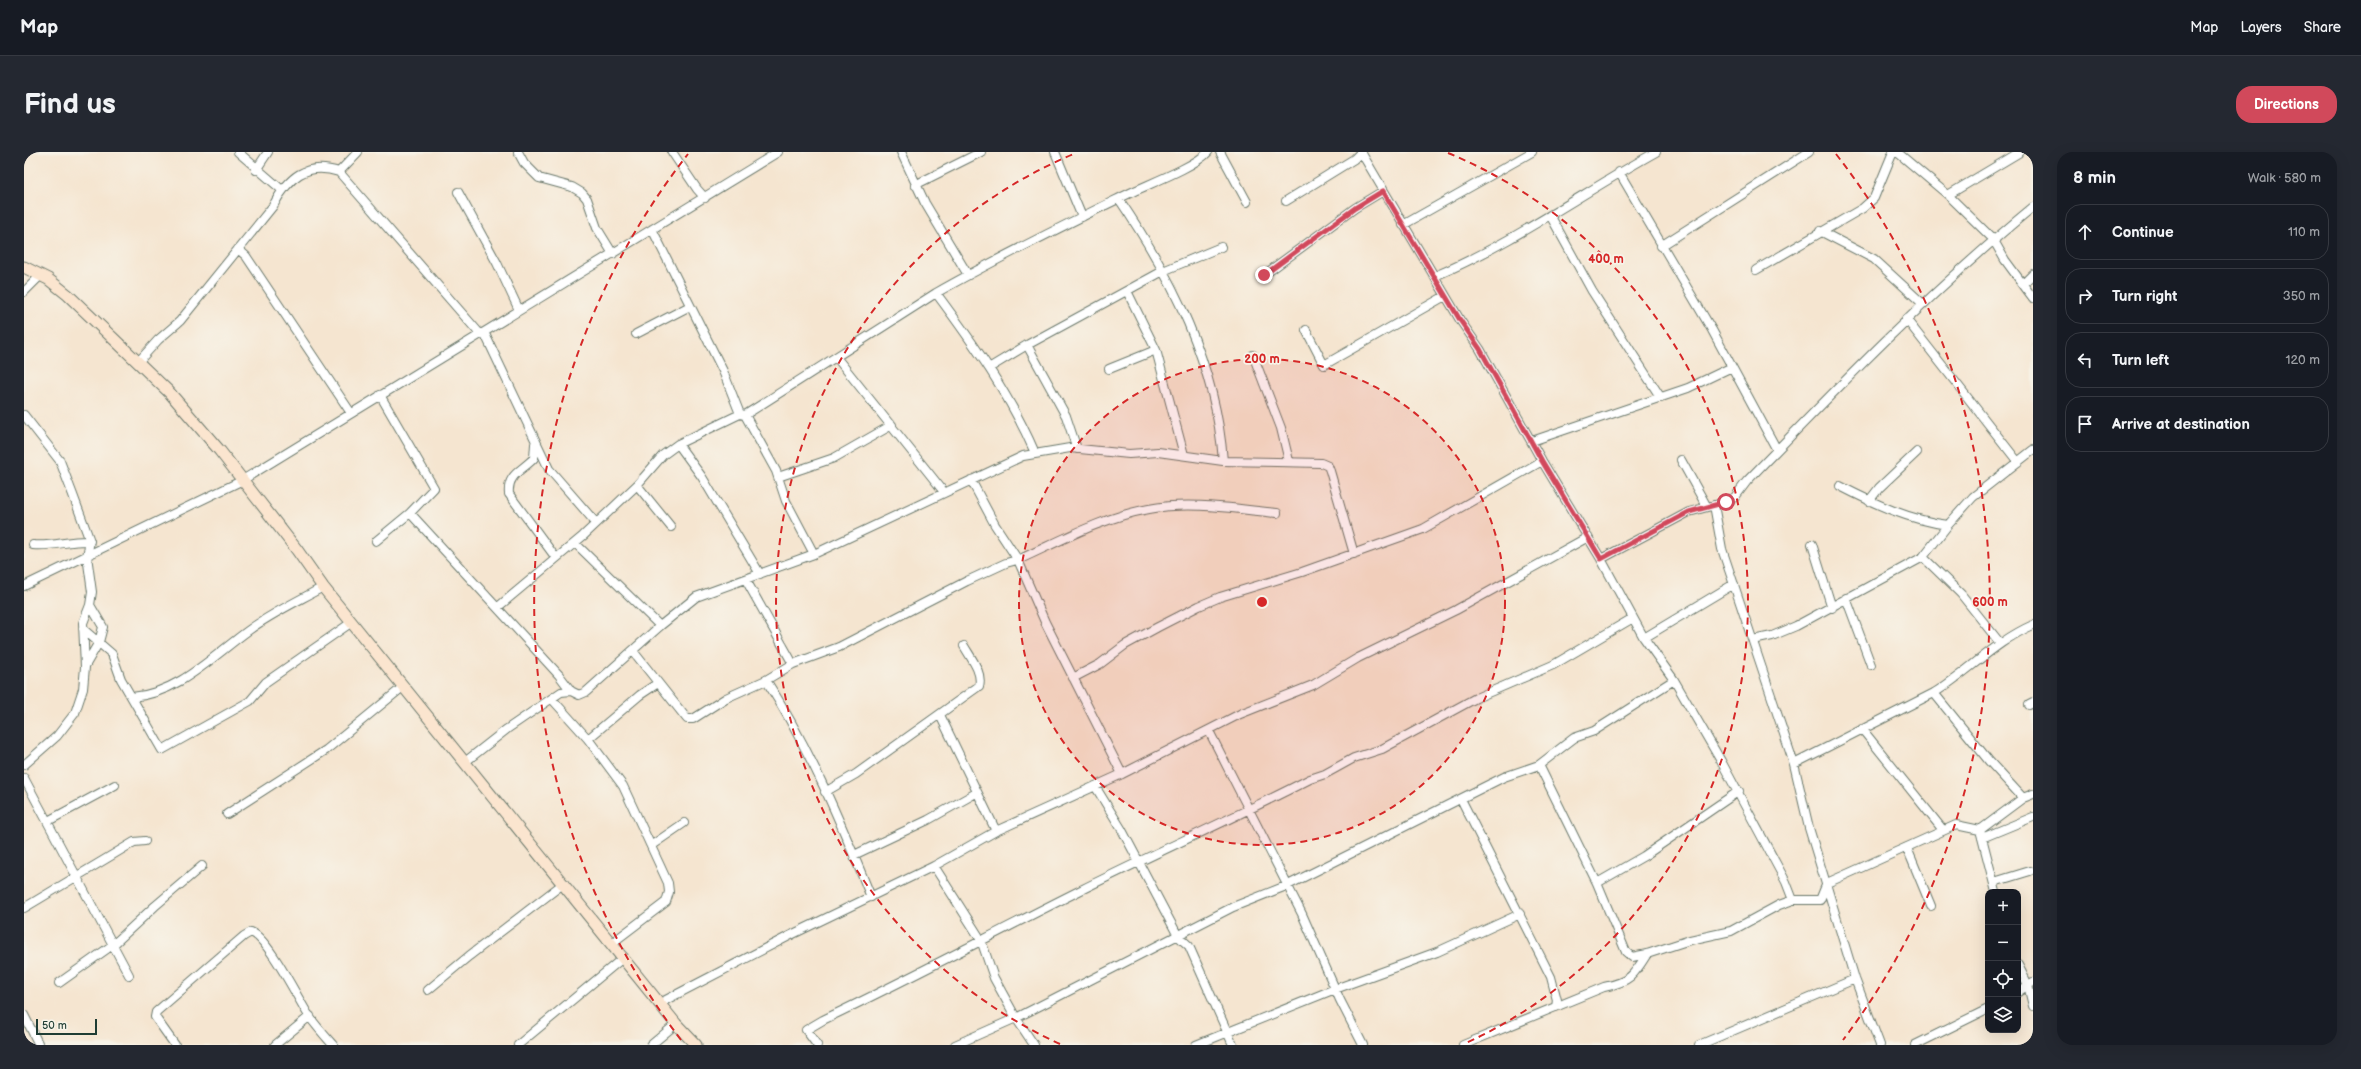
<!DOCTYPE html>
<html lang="en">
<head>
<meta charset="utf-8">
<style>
	:root { --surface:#171b24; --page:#242831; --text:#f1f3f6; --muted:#9ea1a6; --line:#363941; --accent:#d1495b }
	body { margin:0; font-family:"Balsamiq Sans",sans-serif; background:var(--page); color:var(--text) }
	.controls { position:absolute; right:12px; bottom:12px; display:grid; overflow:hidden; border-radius:8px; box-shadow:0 4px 16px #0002 }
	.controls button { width:36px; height:36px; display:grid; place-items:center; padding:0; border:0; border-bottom:1px solid var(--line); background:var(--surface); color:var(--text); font:20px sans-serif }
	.scale { position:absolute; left:12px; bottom:10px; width:61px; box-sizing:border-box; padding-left:4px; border:2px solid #1f3d34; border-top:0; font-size:11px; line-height:14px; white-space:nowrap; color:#1f3d34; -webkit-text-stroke:3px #f7f3e8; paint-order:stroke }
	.stop { position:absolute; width:12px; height:12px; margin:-9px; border:3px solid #d1495b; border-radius:50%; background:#fff }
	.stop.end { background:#d1495b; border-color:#fff; box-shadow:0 1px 4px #0008 }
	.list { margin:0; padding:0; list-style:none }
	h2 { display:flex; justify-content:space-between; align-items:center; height:52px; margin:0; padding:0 16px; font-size:17px }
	h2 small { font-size:13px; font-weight:400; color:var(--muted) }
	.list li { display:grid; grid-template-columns:26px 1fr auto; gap:12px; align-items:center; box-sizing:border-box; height:56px; margin:0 8px 8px; padding:0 8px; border:1px solid var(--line); border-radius:16px }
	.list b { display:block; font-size:15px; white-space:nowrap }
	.list em { font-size:13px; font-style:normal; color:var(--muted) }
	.icon { flex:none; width:22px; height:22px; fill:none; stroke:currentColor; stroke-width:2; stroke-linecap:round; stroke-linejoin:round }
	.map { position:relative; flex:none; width:2009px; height:893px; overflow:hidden; border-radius:16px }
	header { display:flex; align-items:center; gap:24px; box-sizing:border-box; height:56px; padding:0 20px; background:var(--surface); border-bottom:1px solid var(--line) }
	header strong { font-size:19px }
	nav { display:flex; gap:22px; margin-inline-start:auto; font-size:14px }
	.intro { display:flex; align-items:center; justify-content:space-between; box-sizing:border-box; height:96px; padding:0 24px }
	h1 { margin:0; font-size:28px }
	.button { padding:10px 18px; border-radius:16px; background:var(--accent); color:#fff; font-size:14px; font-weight:700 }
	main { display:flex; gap:24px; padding:0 24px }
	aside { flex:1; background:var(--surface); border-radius:16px; box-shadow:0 4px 16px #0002 }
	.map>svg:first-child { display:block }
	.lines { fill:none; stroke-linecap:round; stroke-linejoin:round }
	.street-casing { stroke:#6a786b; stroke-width:10 }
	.secondary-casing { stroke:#6a786b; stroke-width:13 }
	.street { stroke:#fff; stroke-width:8 }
	.secondary { stroke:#fbe5cf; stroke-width:11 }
	.route { stroke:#d1495b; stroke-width:5 }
	.ring { fill:none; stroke:#d62828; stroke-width:2; stroke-dasharray:7 5 }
	.centre { fill:#d62828; stroke:#f7f3e8; stroke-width:2 }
	.ring-label { font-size:12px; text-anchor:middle; font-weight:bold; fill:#d62828; stroke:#f7f3e8; stroke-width:3.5; stroke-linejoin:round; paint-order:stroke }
</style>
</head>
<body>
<header>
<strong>Map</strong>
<nav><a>Map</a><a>Layers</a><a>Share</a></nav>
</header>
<div class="intro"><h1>Find us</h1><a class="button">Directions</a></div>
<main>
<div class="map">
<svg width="2009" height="893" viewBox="0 0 2009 893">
	<rect width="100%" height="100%" fill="#f7f3e8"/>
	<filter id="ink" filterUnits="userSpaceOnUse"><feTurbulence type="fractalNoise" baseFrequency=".025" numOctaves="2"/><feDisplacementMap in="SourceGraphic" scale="8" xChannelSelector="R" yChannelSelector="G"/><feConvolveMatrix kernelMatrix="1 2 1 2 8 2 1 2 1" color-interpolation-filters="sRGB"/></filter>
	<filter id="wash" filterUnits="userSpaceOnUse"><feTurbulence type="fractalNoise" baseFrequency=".012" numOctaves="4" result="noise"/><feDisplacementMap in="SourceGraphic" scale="16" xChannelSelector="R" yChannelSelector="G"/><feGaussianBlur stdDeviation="0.9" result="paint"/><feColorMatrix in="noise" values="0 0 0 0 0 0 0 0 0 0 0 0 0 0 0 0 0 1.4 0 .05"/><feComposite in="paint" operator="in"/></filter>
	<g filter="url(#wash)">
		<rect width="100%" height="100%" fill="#f5e5d0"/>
	</g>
	<g filter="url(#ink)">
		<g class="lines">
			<!-- street casing -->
			<g class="street-casing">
				<path id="street" d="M214,0L258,38
					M494,0L500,11L515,26L548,35L558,41L563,47L573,76L589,102
					M648,0L673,37L681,46
					M877,0L901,51L944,123
					M1031,0L1058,65
					M1196,0L1223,50
					M1337,0L1436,168L1456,197L1518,309L1577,407L1620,486L1650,528L1697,609L1762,730L1769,748H1796L1803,731L1932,673L1956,678L1999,646L2009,642
					M1873,0L1924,43L1969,87L1981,108L2009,146
					M232,18L244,0
					M315,20L334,0
					M1595,20L1688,178L1753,298
					M891,33L957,0
					M434,40L473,111L495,158
					M1924,43L1996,0
					M1095,47C1148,125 1192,213 1199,309
					M1262,49L1330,7L1337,0
					M1526,63L1568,139L1637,246
					M1379,73L1508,0
					M628,77L699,219L716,262
					M1796,79L1850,107L1899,152
					M1637,94L1785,0
					M214,97L222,104L327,261
					M1732,118L1839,56L1850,46L1869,0
					M1240,123L1331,56L1359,39
					M1411,124C1489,91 1558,41 1632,0
					M1999,132L2009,122
					M1103,139L1132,198L1160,303
					M0,140L17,123
					M912,141C950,192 986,243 1011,301
					M1882,167L1994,310
					M1282,178L1300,213L1421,144
					M460,180L525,317L572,371
					M612,182L666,154
					M1003,193L1042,264L1053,297
					M1229,203L1257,276L1265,309
					M812,205L920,340
					M115,209L134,188L156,169L249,54C264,26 282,9 315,20L456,182
					M965,216L1003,193L1139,119L1197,95
					M1085,217L1132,198
					M0,263L36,309L49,343L66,389L63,404L68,440L66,453L59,471L61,515L59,537L51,561L33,584L0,613
					M721,263L752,319L762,349L790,402
					M1508,289L1664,236L1708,215
					M511,292L510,306C498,319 483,322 485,342L532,406
					M654,292L678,325L736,422
					M1657,308L1683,355
					M754,325L810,306L868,273
					M947,328L971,373L994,408L1021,470L1098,622
					M613,333L647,375
					M1816,334C1851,352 1885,368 1924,373L1949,345L2009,298
					M1845,349L1855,336L1893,300
					M1690,353L1698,397L1770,612L1785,676L1831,827L1856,893
					M386,361L535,523L547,539
					M352,389L386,361L410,336L356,243
					M551,391L636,474
					M1788,392L1808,456
					M9,393C28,395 46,388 66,389
					M1899,405L1937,442L1976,491
					M1577,407L1665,360L1702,350L1711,345L1723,329C1815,234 1907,139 2009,55
					M994,408C1036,389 1079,365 1125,357C1166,349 1211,357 1253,361
					M722,428L769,512
					M0,434L217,329L754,0
					M1822,446L1847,513
					M474,455L559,384L613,333L639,303L654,292L716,262L721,263L912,141C975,105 1041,73 1106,41C1125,32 1172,14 1184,0
					M59,477L88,502L97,527L138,598L226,549L242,530L328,470
					M1620,486L1710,432
					M1729,488L1748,484L1772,474L1899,405L1924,373
					M609,499L663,567H669L702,546L742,528L769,512L815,495L943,429L982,411L993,408
					M61,514L75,490L79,475L66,453
					M1049,526L1076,512L1101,493L1134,475L1175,454L1196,445L1278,420L1399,377L1518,309
					M742,528C785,595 817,671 847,745
					M1910,541L1965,609L1999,646
					M108,545C154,542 190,503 225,478C248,461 274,449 299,435
					M528,547L564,587L599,634L644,731L645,740L642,750L588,791
					M2005,553L2009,551
					M916,563L972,679
					M1838,577L1919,678
					M1185,579L1278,762L1316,848L1339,893
					M564,587L616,543L634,531
					M441,610L483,577L537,540L547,539L555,543L562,540L636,474L672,445L790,402L999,304L1046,296L1105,302L1134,300L1199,309L1297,311L1304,314L1306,319L1330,402
					M1770,612L1910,541C1944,520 1972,489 2009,473
					M1515,613L1573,731L1602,800L1608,805L1623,802L1666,788L1707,779L1755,753L1769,748
					M0,626L105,823
					M1071,634L1098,678L1154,784L1165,794L1209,893
					M801,640L832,622L955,534C959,521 947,506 940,494
					M1437,647L1527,825L1533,848L1532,855
					M203,662L302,598L380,534
					M24,669L91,633
					M1956,678L1972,740
					M1958,686L2009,665
					M628,693L660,671
					M1883,696L1907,754
					M830,703L904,668L952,641
					M910,714L957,788L970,826L992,866L1010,893
					M1970,730L2006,719
					M1573,731L1620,704L1715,639
					M0,756L110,690L121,689
					M1994,813L2004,833L2009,854
					M35,831L90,792L131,754L178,714
					M404,838L445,804L540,731
					M1994,840L2009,830
					M636,851L767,783L910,714L972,679L1098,622L1216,562L1289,533L1334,506L1432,458L1564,385
					M0,863L15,893
					M151,893L131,865L132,860L220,784L227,780C244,786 274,847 285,864C292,874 301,884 309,893
					M251,893L286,864
					M494,893L600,805
					M627,893L652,872
					M793,893L782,878L799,868C885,827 969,782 1055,739C1131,701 1210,666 1286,627L1301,622L1330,606L1358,597L1452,546L1529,513L1609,466
					M931,893L992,866L1209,755L1262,734L1480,625L1515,613L1550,586L1570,579L1650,528
					M1172,893L1311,837L1413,800L1496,762
					M1439,893L1580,835C1606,830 1610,823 1623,802
					M1675,893L1831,827
					M1891,893L1964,857"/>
			</g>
			<!-- secondary casing -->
			<g class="secondary-casing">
				<path id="secondary" d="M0,115L24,127L44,143L145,240L196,299L273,398L299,435L652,872L672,893"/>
			</g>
			<!-- street -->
			<use href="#street" class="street"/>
			<!-- secondary -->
			<use href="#secondary" class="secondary"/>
		</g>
	</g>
	<g class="lines" filter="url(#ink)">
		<!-- route -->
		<path class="route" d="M1240,123L1331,56L1359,39L1436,168L1456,197L1518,309L1577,407L1665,360L1702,350"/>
	</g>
	<!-- distance rings -->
	<circle cx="1238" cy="450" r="243" fill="#d62828" fill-opacity=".12"/>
	<g class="ring">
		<circle cx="1238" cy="450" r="243"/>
		<path d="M1036 892A486 486 0 0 1 1052 1M1424 1A486 486 0 0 1 1440 892"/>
		<path d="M657 888A728 728 0 0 1 664 2M1812 2A728 728 0 0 1 1819 888"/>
	</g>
	<circle cx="1238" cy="450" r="6" class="centre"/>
	<g class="ring-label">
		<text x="1582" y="111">400 m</text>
		<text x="1238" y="211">200 m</text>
		<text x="1966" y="454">600 m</text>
	</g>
</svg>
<div class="controls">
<button>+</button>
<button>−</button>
<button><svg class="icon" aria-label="locate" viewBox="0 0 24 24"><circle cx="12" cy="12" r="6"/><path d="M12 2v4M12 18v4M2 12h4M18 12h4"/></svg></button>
<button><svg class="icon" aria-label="layers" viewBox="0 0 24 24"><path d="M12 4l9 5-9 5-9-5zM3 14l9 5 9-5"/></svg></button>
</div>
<div class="scale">50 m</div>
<div class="stop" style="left:1702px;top:350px"></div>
<div class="stop end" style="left:1240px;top:123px"></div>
</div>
<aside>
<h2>8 min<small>Walk · 580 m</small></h2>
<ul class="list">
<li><svg class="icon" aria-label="ahead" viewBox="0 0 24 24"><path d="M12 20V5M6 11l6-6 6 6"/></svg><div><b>Continue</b></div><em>110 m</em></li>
<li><svg class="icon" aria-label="right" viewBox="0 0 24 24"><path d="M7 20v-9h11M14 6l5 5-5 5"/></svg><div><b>Turn right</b></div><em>350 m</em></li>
<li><svg class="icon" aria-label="left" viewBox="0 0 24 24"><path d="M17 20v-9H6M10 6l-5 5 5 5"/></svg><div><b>Turn left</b></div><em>120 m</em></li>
<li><svg class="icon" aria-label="arrive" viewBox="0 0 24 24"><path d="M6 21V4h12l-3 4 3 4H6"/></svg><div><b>Arrive at destination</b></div></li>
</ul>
</aside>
</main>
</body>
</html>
